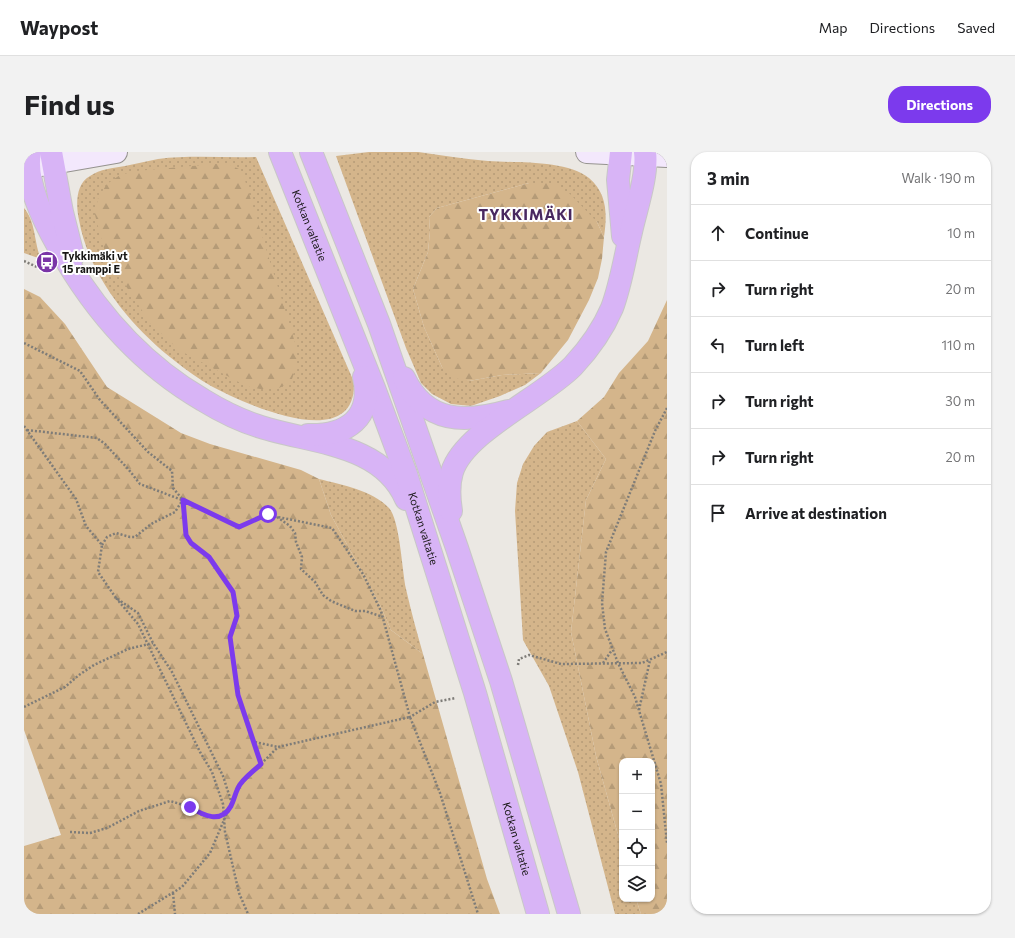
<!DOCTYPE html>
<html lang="en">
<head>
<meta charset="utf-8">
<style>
	:root { --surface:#fff; --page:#f2f2f2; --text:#202124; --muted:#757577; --line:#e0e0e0; --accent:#7c3aed }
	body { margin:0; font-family:Commissioner,sans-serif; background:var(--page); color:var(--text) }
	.controls { position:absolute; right:12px; bottom:12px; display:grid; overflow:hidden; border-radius:8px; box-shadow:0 1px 3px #0004 }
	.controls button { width:36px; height:36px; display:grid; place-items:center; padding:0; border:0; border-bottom:1px solid var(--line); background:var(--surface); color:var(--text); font:20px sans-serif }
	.stop { position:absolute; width:12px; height:12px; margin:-9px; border:3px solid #7c3aed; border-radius:50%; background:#fff }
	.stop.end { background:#7c3aed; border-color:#fff; box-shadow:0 1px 4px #0008 }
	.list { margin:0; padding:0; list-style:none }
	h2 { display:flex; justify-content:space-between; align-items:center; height:52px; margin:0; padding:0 16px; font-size:17px }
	h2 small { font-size:13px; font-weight:400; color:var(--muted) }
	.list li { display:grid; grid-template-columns:26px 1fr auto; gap:12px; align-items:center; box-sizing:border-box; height:56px; padding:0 16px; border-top:1px solid var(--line) }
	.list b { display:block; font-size:15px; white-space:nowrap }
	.list em { font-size:13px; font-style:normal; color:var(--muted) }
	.icon { flex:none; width:22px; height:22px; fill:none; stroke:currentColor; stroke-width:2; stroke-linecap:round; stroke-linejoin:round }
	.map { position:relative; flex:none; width:643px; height:762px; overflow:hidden; border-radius:16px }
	header { display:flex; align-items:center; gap:24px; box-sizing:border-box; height:56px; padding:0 20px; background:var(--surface); border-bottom:1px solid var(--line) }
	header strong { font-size:19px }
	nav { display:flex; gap:22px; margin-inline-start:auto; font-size:14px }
	.intro { display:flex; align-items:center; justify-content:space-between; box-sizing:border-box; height:96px; padding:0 24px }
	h1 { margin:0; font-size:28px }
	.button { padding:10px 18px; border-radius:16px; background:var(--accent); color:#fff; font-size:14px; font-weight:700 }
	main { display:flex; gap:24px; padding:0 24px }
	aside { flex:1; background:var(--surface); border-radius:16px; box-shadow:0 1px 3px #0004 }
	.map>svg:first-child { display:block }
	.green { fill:url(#green-dots) }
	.forest { fill:url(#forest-firs) }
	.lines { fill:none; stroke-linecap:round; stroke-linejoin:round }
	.secondary-casing { stroke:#95938f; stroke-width:24 }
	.highway-casing { stroke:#c8c7c7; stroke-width:24 }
	.path { stroke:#7e7c78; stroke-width:2.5; stroke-dasharray:2 2; stroke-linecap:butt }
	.secondary { stroke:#f3e8fc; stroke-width:22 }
	.highway { stroke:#d8b4f6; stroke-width:22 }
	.route { stroke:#7c3aed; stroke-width:5 }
	.labels { text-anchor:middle; stroke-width:4; stroke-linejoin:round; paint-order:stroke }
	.street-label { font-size:11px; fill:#181715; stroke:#fff }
	.poi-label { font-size:11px; font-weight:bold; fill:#181715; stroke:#fff; text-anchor:start }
	.district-label { font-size:15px; font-weight:bold; letter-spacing:1px; fill:#492860; stroke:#fff }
</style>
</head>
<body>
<header>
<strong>Waypost</strong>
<nav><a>Map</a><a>Directions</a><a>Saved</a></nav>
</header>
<div class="intro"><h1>Find us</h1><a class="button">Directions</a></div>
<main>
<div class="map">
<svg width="643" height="762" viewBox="0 0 643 762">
	<defs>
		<pattern id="green-dots" width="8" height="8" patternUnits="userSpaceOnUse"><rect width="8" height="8" fill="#d4b58b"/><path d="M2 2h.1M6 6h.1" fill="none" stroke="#b59b77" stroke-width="1.8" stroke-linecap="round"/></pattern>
		<pattern id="forest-firs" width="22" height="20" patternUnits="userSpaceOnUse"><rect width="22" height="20" fill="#d4b58b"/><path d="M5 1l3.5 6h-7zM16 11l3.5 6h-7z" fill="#b59b77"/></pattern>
	</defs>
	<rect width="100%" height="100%" fill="#ebe8e3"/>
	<!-- green -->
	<path class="green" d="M345,0C361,0 378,0 394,0C417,3 441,7 464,9C492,11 543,8 565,26C584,42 583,64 580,85L573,70L505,31L413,56L405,65L406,79L404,100L389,137L400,175L418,215L445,229L478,223L517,221L501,233L476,244L447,254L427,252L408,242L397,231L382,196L312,4Z
		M232,5L330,230C333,304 219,251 187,234C175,227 162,218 151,209C107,175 65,124 55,68C52,54 51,32 66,24C76,17 89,16 101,14C112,12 123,9 134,7C166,3 200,6 232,5Z
		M0,56C12,70 10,91 17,107L0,101Z
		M553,269L582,307L562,348L547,480L572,604L598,697V747H612L617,762H591L554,620L525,534L499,488L491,359L493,331L499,312L510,294L523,280Z
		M295,327C318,333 348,338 365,356C376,368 378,419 382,437C387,459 393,481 399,502L367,478L356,453L307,363Z"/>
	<!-- forest -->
	<path class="forest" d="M202,11L215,17L219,22L273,197V212L267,230L253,237H236L222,234L155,198L127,172L82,104L71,63L74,46L83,32L96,23L112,19Z
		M505,31H529L546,42L573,70L580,85L578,107L574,126L565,148L544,188L517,221L478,223L445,229L430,226L418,215L400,175L389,137L404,100L406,79L405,65L413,56Z
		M0,137L16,145L41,172L83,235L157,281L186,292L277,318L295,327L307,363L356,453L367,478L399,502L463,727L476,762H0V694L37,683L0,578Z
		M643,148V762H617L612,747H628V609H598V697L572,604L547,480L562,348L582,307L553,269L580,245L595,221L624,189Z"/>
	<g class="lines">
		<!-- secondary casing -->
		<g class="secondary-casing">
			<path id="secondary" d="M563,0L643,4
				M0,16L92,0"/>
		</g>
		<!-- highway casing -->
		<g class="highway-casing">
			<g id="highway">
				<path d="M6,0C0,30 20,69 34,94C69,157 117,212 179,248C197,259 217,269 237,275C287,291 358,291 382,347"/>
				<path d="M27,0L38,60L49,104"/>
				<path id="s1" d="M256,0L350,236L382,322L451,541L514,762"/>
				<path d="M287,0L355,172L433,396L477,529L545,762"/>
				<path d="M597,0L594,28L599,84"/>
				<path d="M380,226C402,272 441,271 484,259"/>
				<path d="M284,283C323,284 349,266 340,225"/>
				<path d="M427,359C425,346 424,333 428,320C440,280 519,245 549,214C564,198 579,177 588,156C597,132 601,105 607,80C612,57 624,23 621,0"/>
			</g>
		</g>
		<!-- path -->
		<path class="path" d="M0,109L13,115L24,116
			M0,191L56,219L76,248L124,300L148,319L149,336L159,348L215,375L244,363L308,376L339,422L357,459L386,565L411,550L432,546
			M643,256L631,279L582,400L578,451L581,477L594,511L611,545L637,632L643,691
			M0,274L52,347L62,374L78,393L74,420L92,446L114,461L129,491L148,520L199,624L208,652
			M3,278L73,286L81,292L105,318L116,332L158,348
			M159,349L162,383L167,391L185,405L209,440L213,464L206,485L214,543L237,612
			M253,365L266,374L271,381L272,390L278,405L277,417L291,430L299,443L307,449L331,459H341L359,465
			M78,393L83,385L92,381L106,385H111L127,372L151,360L158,349
			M92,446L114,472L176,600L188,620L199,652L201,680L215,741L224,762
			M579,511L588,498
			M494,513L495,507L505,503L537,512L618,511L643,500
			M0,555L41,535L55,523L70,513L104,497L129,491
			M615,558L626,508
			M231,590L254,595
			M46,680L66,681L83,676L115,659L146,649L166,655L178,663L191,666L201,662
			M149,741L151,762
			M114,762L158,735L186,701L214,635L254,595L386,565L416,641L454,762"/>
		<!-- secondary -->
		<use href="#secondary" class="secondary"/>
		<!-- highway -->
		<use href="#highway" class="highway"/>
	</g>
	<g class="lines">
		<!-- route -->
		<path class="route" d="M166,655C180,664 197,672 207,654C210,648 211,642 214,636C218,627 230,619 237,612L214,543L206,485L213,464L209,440L185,405L167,391L162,383L159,348L215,375L244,362"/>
	</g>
	<!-- icons -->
	<defs>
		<g id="bus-disc" transform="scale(1.15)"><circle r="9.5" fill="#7a34a7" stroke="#fff"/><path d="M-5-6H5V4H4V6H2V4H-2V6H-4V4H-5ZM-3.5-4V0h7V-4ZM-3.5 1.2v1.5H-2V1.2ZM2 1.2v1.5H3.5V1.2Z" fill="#fff"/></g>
	</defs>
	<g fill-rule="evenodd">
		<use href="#bus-disc" x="23" y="110"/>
	</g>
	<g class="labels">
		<!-- street labels -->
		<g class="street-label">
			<text dy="4" stroke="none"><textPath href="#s1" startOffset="79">Kotkan valtatie</textPath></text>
			<text dy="4" stroke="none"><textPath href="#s1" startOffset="403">Kotkan valtatie</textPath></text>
			<text dy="4" stroke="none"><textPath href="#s1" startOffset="727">Kotkan valtatie</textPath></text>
		</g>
		<!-- poi labels -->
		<g class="poi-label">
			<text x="38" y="108">Tykkimäki vt<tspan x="38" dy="13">15 ramppi E</tspan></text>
		</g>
		<!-- district labels -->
		<g class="district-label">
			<text x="502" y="68">TYKKIMÄKI</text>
		</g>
	</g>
</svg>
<div class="controls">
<button>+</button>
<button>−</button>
<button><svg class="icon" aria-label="locate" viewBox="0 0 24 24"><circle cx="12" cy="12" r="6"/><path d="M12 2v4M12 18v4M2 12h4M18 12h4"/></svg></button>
<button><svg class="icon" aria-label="layers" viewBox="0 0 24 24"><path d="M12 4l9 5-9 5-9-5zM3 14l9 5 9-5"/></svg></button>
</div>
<div class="stop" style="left:244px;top:362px"></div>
<div class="stop end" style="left:166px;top:655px"></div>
</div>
<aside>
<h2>3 min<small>Walk · 190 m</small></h2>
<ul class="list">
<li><svg class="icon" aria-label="ahead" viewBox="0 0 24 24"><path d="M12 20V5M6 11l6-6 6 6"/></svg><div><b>Continue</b></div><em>10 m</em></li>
<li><svg class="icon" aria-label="right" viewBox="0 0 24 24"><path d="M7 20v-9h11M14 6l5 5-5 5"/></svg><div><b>Turn right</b></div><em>20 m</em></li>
<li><svg class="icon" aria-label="left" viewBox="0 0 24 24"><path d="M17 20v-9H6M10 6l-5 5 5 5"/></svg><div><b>Turn left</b></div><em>110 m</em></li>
<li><svg class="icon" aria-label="right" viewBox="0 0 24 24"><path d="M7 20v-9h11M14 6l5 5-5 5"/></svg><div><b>Turn right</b></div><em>30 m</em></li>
<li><svg class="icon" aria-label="right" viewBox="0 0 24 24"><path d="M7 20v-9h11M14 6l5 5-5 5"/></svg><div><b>Turn right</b></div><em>20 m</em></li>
<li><svg class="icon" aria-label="arrive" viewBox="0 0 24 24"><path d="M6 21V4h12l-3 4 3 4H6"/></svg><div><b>Arrive at destination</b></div></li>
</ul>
</aside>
</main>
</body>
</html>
